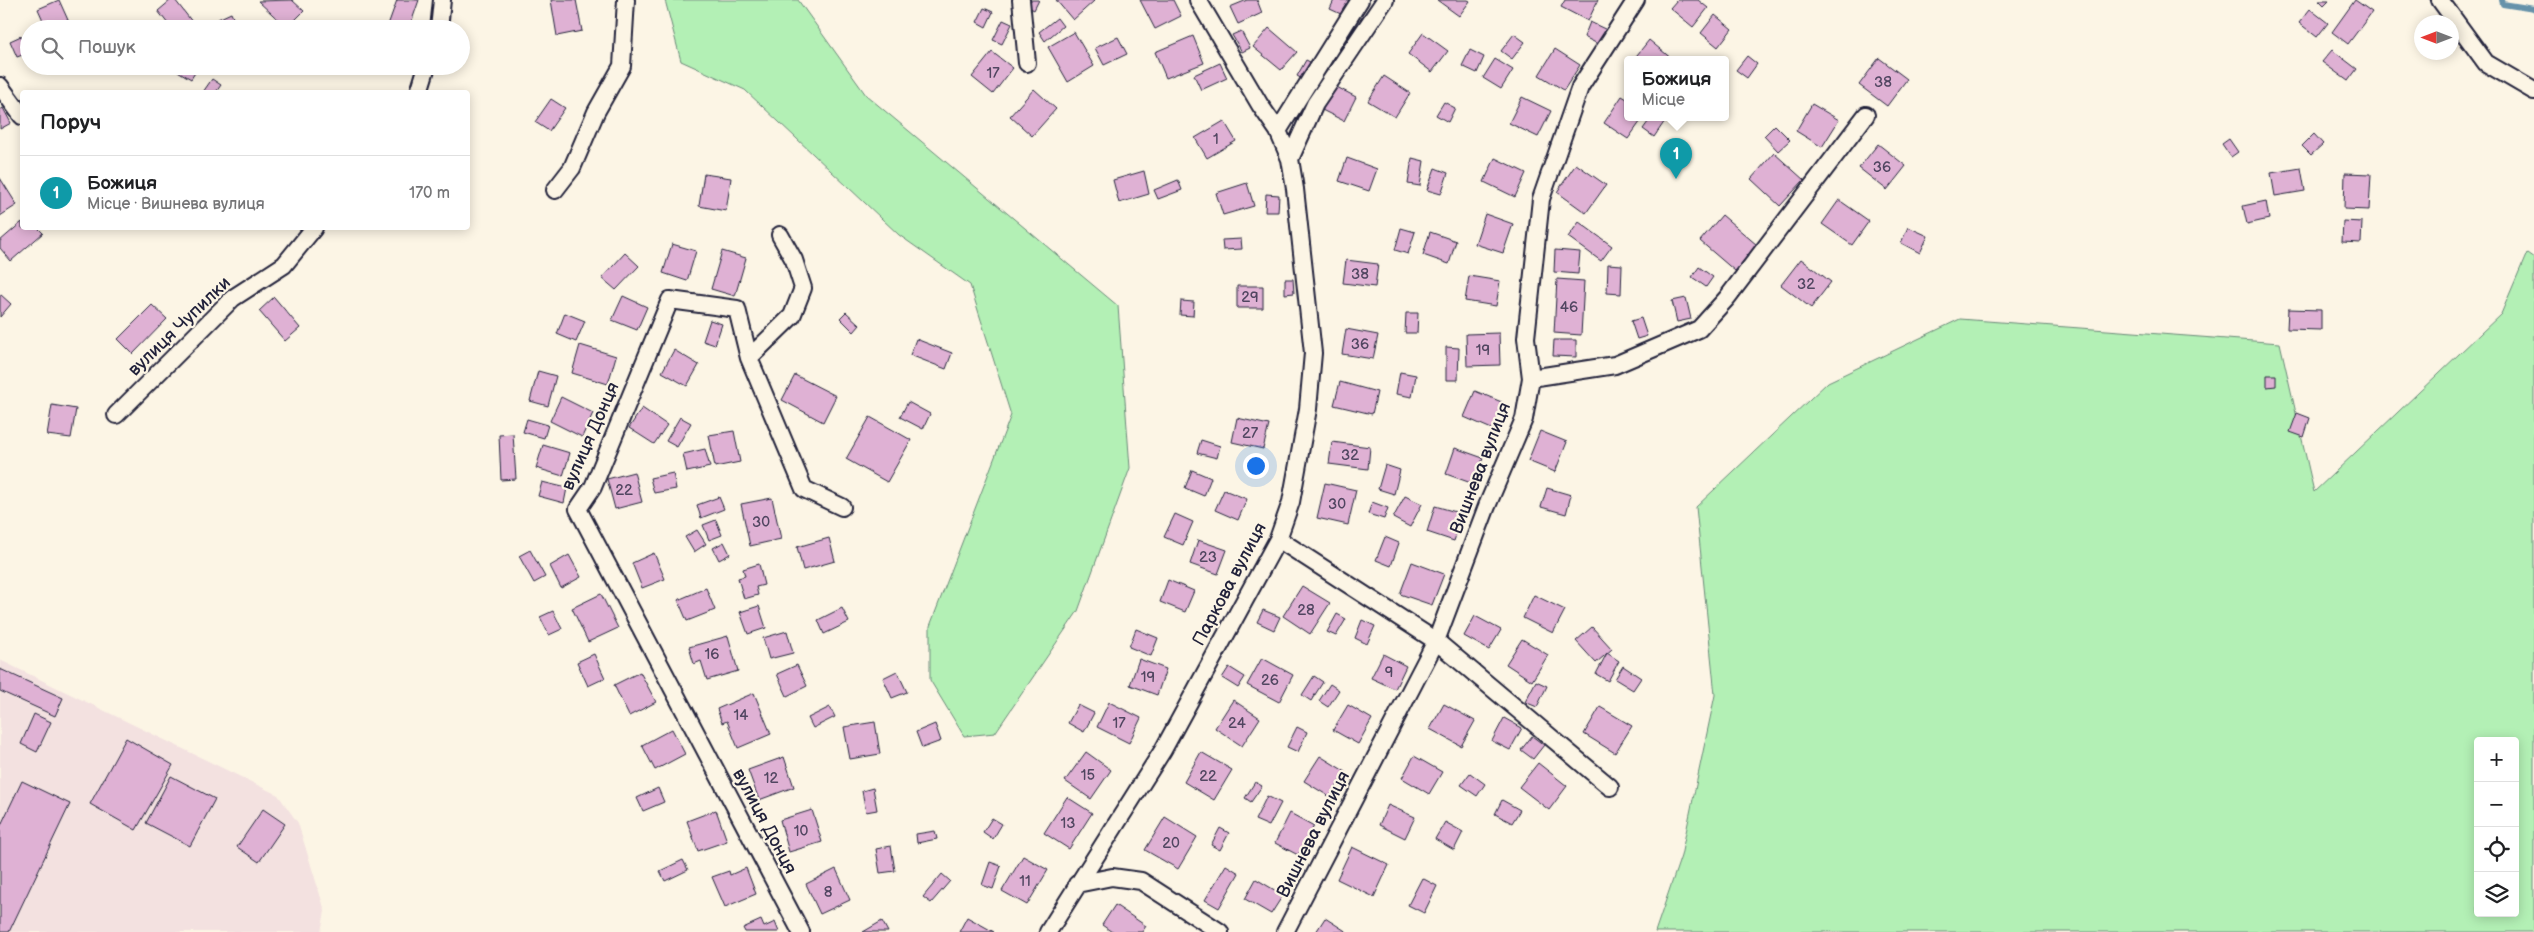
<!DOCTYPE html>
<html lang="uk">
<head>
<meta charset="utf-8">
<style>
	:root { --surface:#fff; --page:#f6f6f6; --text:#202124; --muted:#757577; --line:#e0e0e0; --accent:#0b8043 }
	body { margin:0; font-family:"Balsamiq Sans",sans-serif; background:var(--page); color:var(--text) }
	.controls { position:absolute; right:15px; bottom:15px; display:grid; overflow:hidden; border-radius:5px; box-shadow:0 2px 12px #0003 }
	.controls button { width:45px; height:45px; display:grid; place-items:center; padding:0; border:0; border-bottom:1px solid var(--line); background:var(--surface); color:var(--text); font:25px sans-serif }
	.compass { position:absolute; left:2414px; top:15px; width:45px; height:45px; border-radius:50%; background:var(--surface); box-shadow:0 2px 12px #0003; rotate:270deg }
	.you { position:absolute; left:1255px; top:465px; width:18px; height:18px; margin:-12px; border:4px solid #fff; border-radius:50%; background:#1a73e8; box-shadow:0 0 0 8px #1a73e833 }
	.badge { display:grid; place-items:center; width:32px; height:32px; border-radius:50%; background:var(--accent); color:#fff; font-size:16px; font-weight:700 }
	.pin { position:absolute; translate:-50% -41px; filter:drop-shadow(0 1px 2px #0008) }
	.pin::after { content:''; position:absolute; top:26px; width:18px; height:15px; background:inherit; clip-path:polygon(0 0,100% 0,50% 100%) }
	.popup { position:absolute; left:1624px; top:56px; width:105px; height:65px; box-sizing:border-box; display:grid; place-content:center; border-radius:5px; background:var(--surface); filter:drop-shadow(0 1px 4px #0005); font-size:16px; white-space:nowrap; color:var(--muted) }
	.popup b { font-size:19px; color:var(--text) }
	.popup::after { content:''; position:absolute; left:50%; top:100%; margin-left:-10px; border:10px solid transparent; border-top-color:var(--surface) }
	.list { margin:0; padding:0; list-style:none }
	h2 { display:flex; justify-content:space-between; align-items:center; height:65px; margin:0; padding:0 20px; font-size:21px }
	h2 small { font-size:16px; font-weight:400; color:var(--muted) }
	.list li { display:grid; grid-template-columns:32px 1fr auto; gap:15px; align-items:center; box-sizing:border-box; height:75px; padding:0 20px; border-top:1px solid var(--line) }
	.list b { display:block; font-size:19px; white-space:nowrap }
	.list p { margin:0; font-size:16px; white-space:nowrap; color:var(--muted) }
	.list em { font-size:16px; font-style:normal; color:var(--muted) }
	.icon { flex:none; width:28px; height:28px; fill:none; stroke:currentColor; stroke-width:2; stroke-linecap:round; stroke-linejoin:round }
	.map { position:relative; flex:none; width:2534px; height:932px; overflow:hidden }
	.search { position:absolute; background:var(--surface); box-shadow:0 2px 12px #0003; left:20px; top:20px; width:450px; height:55px; display:flex; align-items:center; gap:12px; box-sizing:border-box; padding:0 18px; border-radius:28px; color:var(--muted); font-size:19px }
	.panel { position:absolute; background:var(--surface); box-shadow:0 2px 12px #0003; left:20px; top:90px; width:450px; height:140px; border-radius:5px }
	.map>svg:first-child { display:block }
	.built { fill:#f3e1e0 }
	.green { fill:#b3f0b5; stroke:#6a8978; fill-rule:evenodd }
	.lines { fill:none; stroke-linecap:round; stroke-linejoin:round }
	.stream { stroke:#6692aa; stroke-width:6 }
	.building { fill:#dfb1d4; stroke:#22223b }
	.street-casing { stroke:#22223b; stroke-width:20 }
	.street { stroke:#fcf5e5; stroke-width:16 }
	.labels { text-anchor:middle; stroke-width:4.5; stroke-linejoin:round; paint-order:stroke }
	.number-label { font-size:15px; fill:#514661 }
	.street-label { font-size:18px; fill:#22223b; stroke:#fcf5e5 }
</style>
</head>
<body>
<div class="map">
<svg width="2534" height="932" viewBox="0 0 2534 932">
	<rect width="100%" height="100%" fill="#fcf5e5"/>
	<filter id="ink" filterUnits="userSpaceOnUse"><feTurbulence type="fractalNoise" baseFrequency=".02" numOctaves="2"/><feDisplacementMap in="SourceGraphic" scale="10" xChannelSelector="R" yChannelSelector="G"/><feConvolveMatrix kernelMatrix="1 2 1 2 8 2 1 2 1" color-interpolation-filters="sRGB"/></filter>
	<g filter="url(#ink)">
		<!-- built -->
		<path class="built" d="M0,660L278,795L298,823L325,911L321,932H0Z"/>
		<!-- green -->
		<path class="green" d="M665,0H798L866,95L1118,306L1130,468L1078,611L995,733L964,736L930,680V626L1011,415L970,285L899,235L745,90L681,61Z
			M2527,253L2534,258V932H1655L1681,856L1715,695L1696,507L1828,382L1960,319L2280,343L2314,492L2501,314ZM2478,741H2515V913H2478Z"/>
		<g class="lines">
			<!-- stream -->
			<path class="stream" d="M2502,0L2503,4L2534,9"/>
		</g>
		<!-- building -->
		<path class="building" d="M59,0L72,29H47L38,9Z
			M171,0H175L193,23L186,29H172L158,11Z
			M292,0L304,11L287,28L258,1Z
			M397,0H419L409,29H400L388,25Z
			M551,0H576L582,31L557,36Z
			M1027,0H1039L1034,10L1025,5Z
			M1056,0H1093L1094,1L1073,20Z
			M1140,0H1173L1181,16L1155,29Z
			M1247,0H1257L1262,13L1238,24L1230,7Z
			M1334,0H1349L1343,15L1330,9Z
			M1437,0H1468L1470,1L1459,16Z
			M1565,0H1598L1588,21L1561,7Z
			M1677,0H1698L1708,8L1693,27L1670,8Z
			M2319,0H2329L2324,5Z
			M2355,0L2372,12L2348,44L2332,32Z
			M984,8L993,12L986,27L977,22Z
			M2310,9L2328,23L2317,37L2299,23Z
			M231,13L238,29H222L218,19Z
			M1715,15L1732,29L1718,47L1701,33Z
			M1057,18L1063,26L1045,41L1039,32Z
			M1003,20L1012,24L1002,44L993,40Z
			M1590,22L1607,30L1600,45L1584,37Z
			M1269,28L1297,52L1281,70L1253,47Z
			M1241,31L1250,48L1242,52L1232,35Z
			M1074,32L1094,66L1068,82L1048,47Z
			M1423,33L1448,51L1432,72L1408,54Z
			M1514,34L1525,42L1512,59L1501,51Z
			M21,36L28,53L17,57L10,41Z
			M1193,36L1204,63L1166,78L1155,52Z
			M1118,37L1127,54L1104,65L1095,48Z
			M1649,40L1672,59L1671,60H1633Z
			M1555,49L1580,65L1564,90L1539,75Z
			M1470,50L1484,57L1477,73L1462,66Z
			M2332,50L2357,69L2348,81L2322,62Z
			M992,52L1013,68L993,94L972,77Z
			M1747,56L1757,64L1747,78L1736,70Z
			M1879,58L1907,79L1887,106L1859,85Z
			M1495,59L1513,70L1501,89L1483,78Z
			M1306,60L1314,64L1304,80L1297,76Z
			M1220,63L1227,78L1201,90L1194,75Z
			M178,66H195L198,68L191,79L176,70Z
			M1384,76L1410,93L1395,117L1368,101Z
			M212,79L221,85L216,92H203Z
			M1331,84L1356,97L1344,121L1318,108Z
			M1034,89L1056,109L1032,136L1010,116Z
			M1622,96L1627,99V118H1643L1628,139L1604,123Z
			M1522,97L1551,111L1538,137L1509,123Z
			M551,99L565,108L549,131L535,122Z
			M1444,102L1455,108L1448,122L1436,115Z
			M1812,104L1839,120L1822,147L1796,131Z
			M3,108L11,123L0,129V110Z
			M1651,118H1667L1654,137L1643,129Z
			M1224,121L1236,141L1207,158L1195,138Z
			M1775,125L1790,140L1778,151L1764,136Z
			M2314,134L2323,144L2311,155L2302,146Z
			M2229,139L2238,152L2231,157L2222,144Z
			M1878,144L1906,166L1887,190L1859,168Z
			M1774,153L1804,180L1780,206L1751,179Z
			M1347,158L1377,169L1369,191L1339,181Z
			M1412,158L1424,161L1420,186L1408,184Z
			M1495,158L1526,173L1515,197L1484,182Z
			M1576,164L1606,185L1586,213L1557,192Z
			M1435,168L1448,173L1441,194L1427,190Z
			M2301,168L2305,191L2275,196L2271,173Z
			M1144,171L1149,194L1119,203L1113,180Z
			M2345,173L2371,174L2369,210L2344,209Z
			M704,174L731,178L726,211L699,206Z
			M0,178L17,205L0,216Z
			M1178,180L1182,190L1158,199L1154,190Z
			M1247,183L1254,206L1223,215L1216,193Z
			M1266,194L1279,195L1278,212H1265Z
			M1839,200L1869,221L1852,245L1822,224Z
			M2266,201L2269,219L2247,224L2243,206Z
			M1485,214L1513,224L1503,253L1475,244Z
			M1722,215L1757,245L1735,271L1700,241Z
			M2343,221L2362,222L2361,243L2342,242Z
			M22,222V228H38L43,233L11,261L0,248V241Z
			M1579,222L1612,246L1601,261L1568,237Z
			M1908,227L1928,236L1920,253L1901,243Z
			M1401,228L1415,232L1408,254L1395,250Z
			M1430,232L1456,241L1449,264L1423,255Z
			M1241,239L1242,249L1223,250L1222,240Z
			M672,244L696,251L687,281L663,273Z
			M1555,250L1580,252L1578,274L1554,272Z
			M722,251L746,258L735,296L711,289Z
			M625,253L639,266L616,290L602,278Z
			M1801,259L1831,282L1811,308L1781,285Z
			M1346,260L1378,264L1375,287L1343,283Z
			M1608,264L1622,265L1621,294L1607,293Z
			M1699,267L1713,277L1706,287L1692,277Z
			M1469,276L1500,281L1496,306L1465,301Z
			M1285,279H1293L1294,293L1285,294Z
			M1557,279L1584,281L1581,335L1554,333Z
			M1237,286H1263V308H1237Z
			M0,294L11,304L0,317Z
			M623,296L647,307L637,330L612,320Z
			M274,297L300,328L285,341L259,311Z
			M1686,298L1691,319L1677,322L1672,301Z
			M1181,301L1194,302L1193,316L1180,315Z
			M152,305L167,319L133,354L118,339Z
			M2288,309L2321,310V330L2287,329Z
			M846,312L860,325L854,332L840,318Z
			M565,313L585,321L576,342L557,334Z
			M1406,313H1418L1417,333H1405Z
			M1641,318L1647,336L1637,339L1631,321Z
			M710,320L722,324L715,345L703,341Z
			M1346,329L1378,335L1373,359L1342,354Z
			M1499,333L1500,365L1467,366L1466,334Z
			M916,339L952,353L946,369L910,355Z
			M1554,340H1576V357L1553,356Z
			M580,345L616,356L608,384L572,373Z
			M1446,347L1459,348L1458,380H1446Z
			M674,350L699,365L687,386L662,372Z
			M538,371L556,376L548,406L530,401Z
			M1400,372L1416,375L1412,397L1396,394Z
			M795,375L836,396L823,422L782,400Z
			M2267,375H2276V386L2267,387Z
			M1340,382L1377,392L1372,414L1334,405Z
			M1475,391L1504,403L1494,430L1464,417Z
			M561,397L593,413L582,437L550,421Z
			M908,402L930,414L923,429L900,417Z
			M52,405L76,409L71,438L47,435Z
			M642,408L667,425L654,444L629,428Z
			M2297,413L2310,418L2304,437L2290,432Z
			M680,417L691,423L677,447L666,441Z
			M870,417L911,440L887,482L846,459Z
			M1237,418L1269,425L1263,449L1232,442Z
			M527,419L548,425L544,438L523,432Z
			M734,431L740,462L715,467L709,435Z
			M1540,431L1567,442L1555,472L1528,461Z
			M513,434L516,479L501,480L499,435Z
			M1201,440L1220,446L1217,458L1197,453Z
			M1332,442L1370,447L1368,469L1329,464Z
			M543,445L570,453L563,476L536,468Z
			M1455,448L1483,458L1474,484L1446,474Z
			M705,449L710,467L687,472L683,454Z
			M1385,465L1400,470L1394,494L1378,489Z
			M1192,470L1211,478L1204,496L1185,488Z
			M634,472L642,502L615,509L607,479Z
			M673,473L676,489L654,493L650,478Z
			M542,482L567,488L564,503L538,496Z
			M1325,483L1356,490L1348,525L1317,518Z
			M1547,488L1571,495L1566,514L1541,507Z
			M1224,490L1247,499L1238,520L1215,510Z
			M1405,496L1422,504L1410,527L1393,518Z
			M719,497L724,509L701,518L697,505Z
			M772,498L781,539L750,546L741,504Z
			M1372,502L1388,508L1384,519L1368,514Z
			M1435,506L1463,514L1454,541L1427,532Z
			M1175,514L1193,522L1183,545L1164,537Z
			M716,520L722,535L709,540L703,525Z
			M697,530L706,544L694,552L685,537Z
			M1385,537L1399,543L1391,566L1376,560Z
			M829,538L835,561L803,570L797,547Z
			M1198,540L1227,550L1218,574L1190,564Z
			M724,542L730,554L719,560L713,548Z
			M530,550L545,577L534,583L519,556Z
			M654,553L665,579L642,588L632,563Z
			M569,555L581,577L561,588L550,566Z
			M1412,562L1444,574L1432,605L1400,594Z
			M759,564L764,585L756,587L758,595L744,599L738,578L745,576L743,569Z
			M1168,580L1194,591L1185,612L1160,602Z
			M1302,586L1330,603L1310,634L1283,616Z
			M706,588L715,610L687,621L678,600Z
			M601,594L618,628L588,642L572,608Z
			M1534,595L1565,610L1553,633L1523,618Z
			M759,606L766,628L748,634L740,612Z
			M842,608L849,622L824,634L818,620Z
			M1263,610L1280,617L1274,630L1257,622Z
			M553,611L562,629L549,635L540,617Z
			M1337,614L1346,619L1336,636L1327,632Z
			M1475,616L1501,630L1489,650L1464,636Z
			M1362,620L1375,626L1367,644L1355,638Z
			M1592,627L1612,649L1596,663L1576,641Z
			M1136,629L1158,638L1151,656L1129,647Z
			M787,631L793,653L769,659L763,638Z
			M728,636L738,671L707,680L701,661L694,664L689,647Z
			M1522,639L1548,655L1532,681L1506,664Z
			M1607,653L1619,661L1608,681L1596,674Z
			M594,654L605,678L588,686L577,662Z
			M1383,654L1406,666L1395,689L1371,678Z
			M1262,658L1293,675L1279,702L1247,685Z
			M1139,659L1166,669L1157,695L1130,685Z
			M797,665L807,686L787,696L777,674Z
			M1623,666L1641,678L1633,690L1615,679Z
			M1229,667L1245,677L1238,688L1222,678Z
			M0,669L63,698L55,716L0,691Z
			M897,671L907,692L892,698L883,678Z
			M640,672L656,702L629,716L614,685Z
			M1314,676L1323,682L1311,701L1302,695Z
			M1536,681L1547,686L1537,707L1525,702Z
			M1330,684L1339,690L1328,707L1319,701Z
			M754,693L771,734L738,748L727,721L722,723L717,709Z
			M1233,700L1260,718L1242,746L1215,728Z
			M1109,702L1141,718L1129,743L1097,727Z
			M1444,704L1475,721L1461,746L1430,729Z
			M1078,705L1094,713L1084,732L1068,723Z
			M1348,705L1372,719L1358,744L1333,730Z
			M830,707L835,717L813,728L808,718Z
			M1600,707L1632,726L1615,753L1584,734Z
			M34,714L51,722L37,752L21,744Z
			M1504,718L1522,728L1510,750L1492,741Z
			M875,722L880,754L850,759L844,727Z
			M935,724L941,741L922,748L916,732Z
			M1297,727L1307,732L1298,752L1287,747Z
			M672,729L685,754L655,770L642,745Z
			M1532,736L1544,745L1533,759L1521,750Z
			M126,738L173,765L136,830L90,804Z
			M1086,752L1111,770L1091,799L1065,781Z
			M1201,752L1232,770L1214,800L1184,782Z
			M1320,756L1346,772L1330,797L1304,781Z
			M1414,756L1442,772L1429,794L1402,778Z
			M784,757L794,787L759,800L748,770Z
			M1538,763L1567,786L1549,810L1519,787Z
			M1470,773L1485,784L1477,796L1461,785Z
			M171,776L215,799L190,846L146,823Z
			M22,781L70,804L9,932H0V827Z
			M1255,782L1262,786L1251,802L1245,798Z
			M658,788L664,802L643,811L637,798Z
			M873,788L877,810L866,812L862,791Z
			M1267,796L1281,803L1269,826L1255,820Z
			M1067,797L1092,813L1069,849L1044,833Z
			M1502,800L1520,810L1512,823L1495,814Z
			M1388,805L1415,817L1405,838L1379,825Z
			M263,809L285,824L259,862L237,847Z
			M716,810L727,841L698,851L687,821Z
			M812,810L822,842L789,852L780,820Z
			M1290,813L1314,826L1298,855L1275,843Z
			M1165,817L1197,837L1178,869L1145,850Z
			M992,818L1002,824L993,839L983,832Z
			M1445,822L1463,832L1454,850L1435,839Z
			M1220,828L1229,833L1220,850L1211,845Z
			M935,831L937,839L917,843L916,834Z
			M891,846L895,871L880,873L876,849Z
			M1352,847L1389,865L1374,897L1337,879Z
			M1023,856L1048,870L1027,905L1002,891Z
			M683,860L688,870L665,881L660,871Z
			M990,862L1001,866L993,889L982,885Z
			M1226,865L1239,873L1219,908L1205,900Z
			M746,868L756,894L725,907L712,877L729,871L730,875Z
			M836,869L850,900L820,914L806,884Z
			M942,874L950,881L931,903L923,897Z
			M1422,878L1437,886L1424,913L1408,905Z
			M1256,879L1283,895L1271,914L1245,899Z
			M1115,905L1146,926L1142,932H1112L1102,925Z
			M967,917L994,932H959Z
			M1325,918L1347,932H1316Z
			M761,920L764,927L775,922L779,932H745L743,928Z
			M882,921L888,932H863Z"/>
		<g class="lines">
			<!-- street casing -->
			<g class="street-casing">
				<path id="street" d="M1021,0L1027,63
					M2440,0L2486,63L2534,91
					M439,29L442,0
					M0,86L22,116
					M419,92L427,66
					M1278,131L1360,0
					M1290,159L1315,104L1385,0
					M555,190L572,168L596,112L622,66L626,0
					M749,358L792,316L803,288L794,260L780,235
					M1531,378L1615,365L1699,329L1727,298L1866,115
					M116,415L233,298L284,265L314,228
					M1278,539L1436,641L1610,787
					M1077,884L1112,877L1141,881L1220,932
					M801,932L578,509L593,487L670,300L737,309L749,358L804,489L842,507
					M1048,932L1163,750L1278,539L1291,502L1308,409L1313,353L1295,189L1290,159L1278,131L1260,105L1198,0
					M1285,932L1436,641L1487,506L1524,419L1531,378L1526,338L1541,199L1580,87L1636,0"/>
			</g>
			<!-- street -->
			<use href="#street" class="street"/>
		</g>
	</g>
	<g class="labels">
		<!-- number labels -->
		<g class="number-label">
			<text x="993" y="78">17</text>
			<text x="1883" y="87">38</text>
			<text x="1216" y="144">1</text>
			<text x="1882" y="172">36</text>
			<text x="1360" y="279">38</text>
			<text x="1806" y="289">32</text>
			<text x="1250" y="302">29</text>
			<text x="1569" y="312">46</text>
			<text x="1360" y="349">36</text>
			<text x="1483" y="355">19</text>
			<text x="1250" y="438">27</text>
			<text x="1350" y="460">32</text>
			<text x="624" y="495">22</text>
			<text x="1337" y="509">30</text>
			<text x="761" y="527">30</text>
			<text x="1208" y="562">23</text>
			<text x="1306" y="615">28</text>
			<text x="712" y="659">16</text>
			<text x="1389" y="677">9</text>
			<text x="1148" y="682">19</text>
			<text x="1270" y="685">26</text>
			<text x="741" y="720">14</text>
			<text x="1119" y="728">17</text>
			<text x="1237" y="728">24</text>
			<text x="1088" y="780">15</text>
			<text x="1208" y="781">22</text>
			<text x="771" y="783">12</text>
			<text x="1068" y="828">13</text>
			<text x="801" y="836">10</text>
			<text x="1171" y="848">20</text>
			<text x="1025" y="886">11</text>
			<text x="828" y="897">8</text>
		</g>
		<!-- street labels -->
		<g class="street-label">
			<text transform="translate(179 326) rotate(-44)" y="6">вулиця Чупилки</text>
			<text transform="translate(590 436) rotate(-66)" y="6">вулиця Донця</text>
			<text transform="translate(1480 468) rotate(-69)" y="6">Вишнева вулиця</text>
			<text transform="translate(1229 584) rotate(-62)" y="6">Паркова вулиця</text>
			<text transform="translate(765 821) rotate(62)" y="6">вулиця Донця</text>
			<text transform="translate(1313 834) rotate(-63)" y="6">Вишнева вулиця</text>
		</g>
	</g>
</svg>
<div class="controls">
<button>+</button>
<button>−</button>
<button><svg class="icon" aria-label="locate" viewBox="0 0 24 24"><circle cx="12" cy="12" r="6"/><path d="M12 2v4M12 18v4M2 12h4M18 12h4"/></svg></button>
<button><svg class="icon" aria-label="layers" viewBox="0 0 24 24"><path d="M12 4l9 5-9 5-9-5zM3 14l9 5 9-5"/></svg></button>
</div>
<svg class="compass" viewBox="-18 -18 36 36"><path d="M0-13l5 13h-10z" fill="#e53935"/><path d="M0 13l5-13h-10z" fill="#757577"/></svg>
<div class="you"></div>
<div class="pin badge" style="left:1676px;top:179px;background:#0f9aa8">1</div>
<div class="popup"><b>Божиця</b>Місце</div>
<div class="search"><svg class="icon" aria-label="search" viewBox="0 0 24 24"><circle cx="10" cy="10" r="6"/><path d="M15 15l6 6"/></svg>Пошук</div>
<section class="panel">
<h2>Поруч<small></small></h2>
<ul class="list">
<li><span class="badge" style="background:#0f9aa8">1</span><div><b>Божиця</b><p>Місце · Вишнева вулиця</p></div><em>170 m</em></li>
</ul>
</section>
</div>
</body>
</html>
